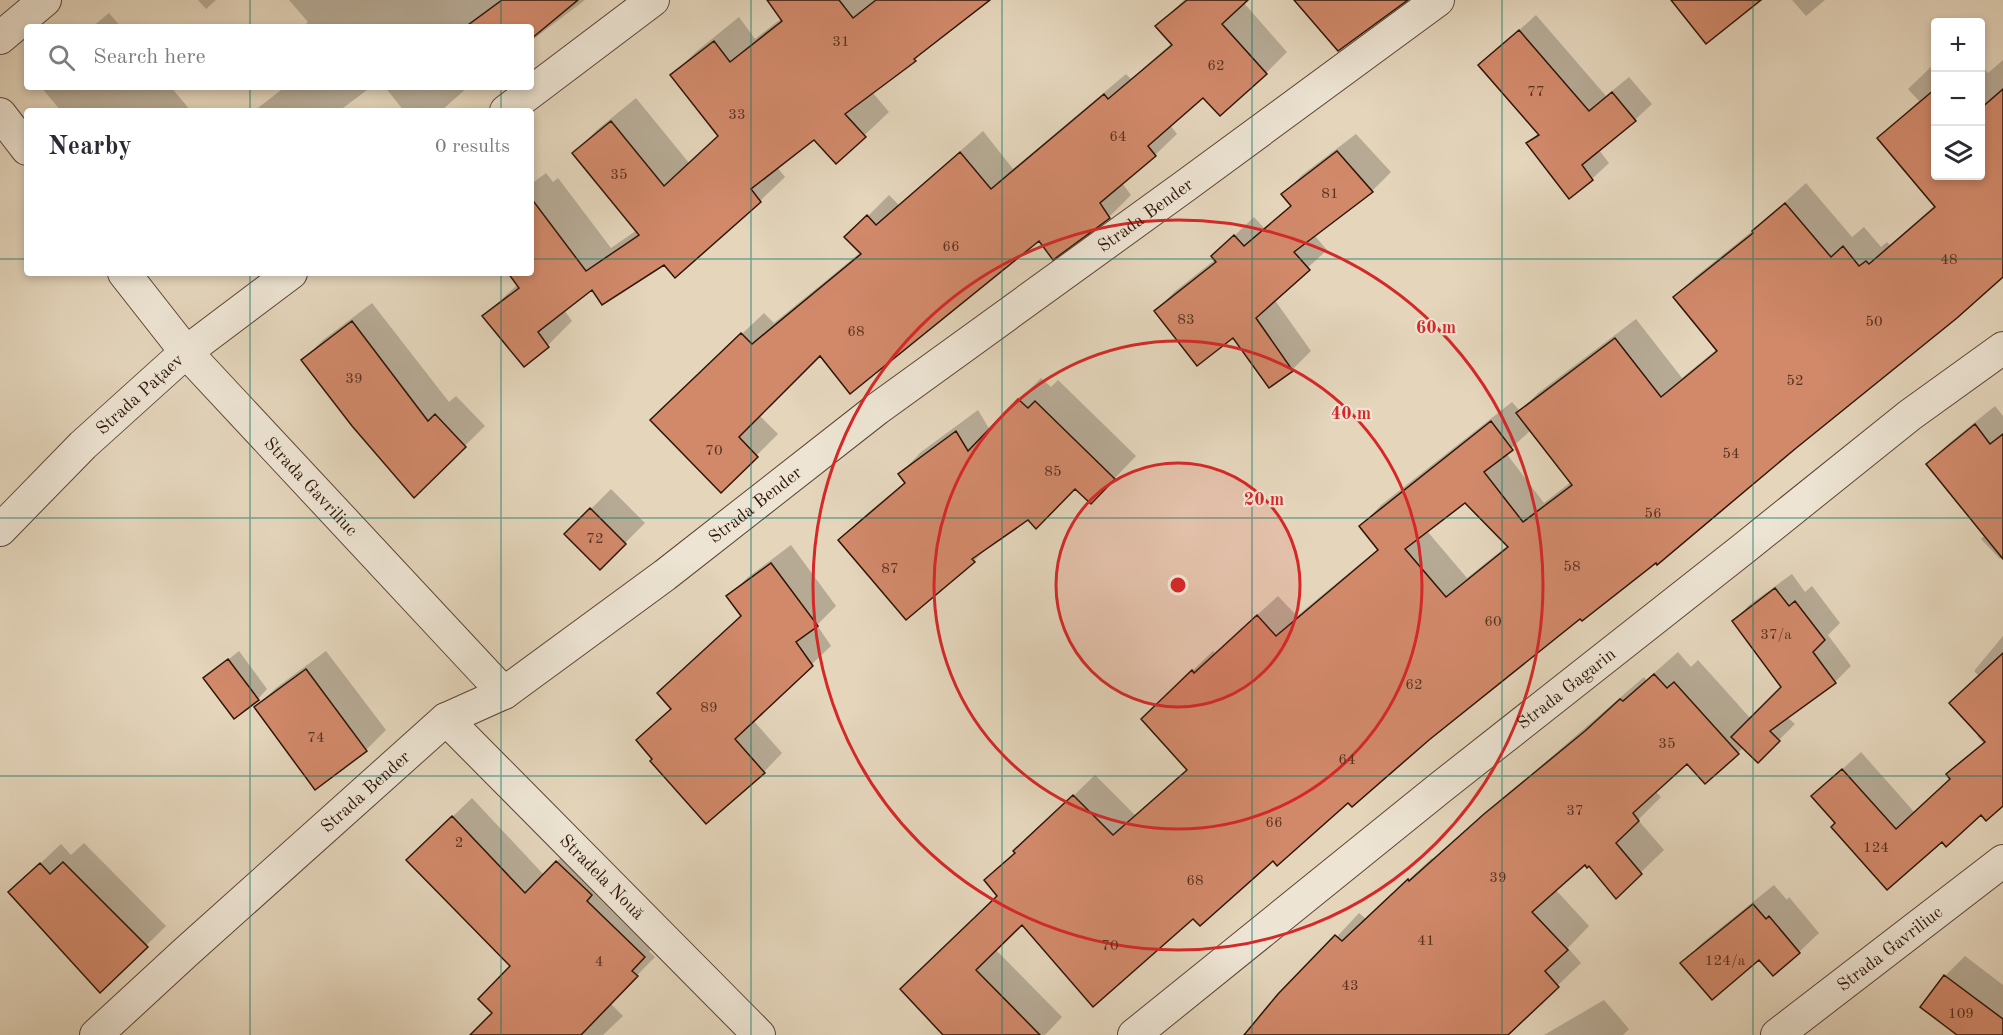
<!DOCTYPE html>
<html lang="en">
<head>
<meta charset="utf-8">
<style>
	:root { --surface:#fff; --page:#f7f7f7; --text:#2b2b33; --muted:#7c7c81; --line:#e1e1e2 }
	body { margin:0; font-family:"Old Standard TT",serif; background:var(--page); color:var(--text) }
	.controls { position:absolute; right:18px; top:18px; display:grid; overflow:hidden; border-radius:6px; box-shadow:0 3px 9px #0003 }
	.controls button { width:54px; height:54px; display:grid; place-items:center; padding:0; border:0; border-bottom:2px solid var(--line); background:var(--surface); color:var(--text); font:30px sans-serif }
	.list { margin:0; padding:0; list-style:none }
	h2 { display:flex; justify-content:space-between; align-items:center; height:78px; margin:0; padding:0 24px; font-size:26px }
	h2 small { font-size:20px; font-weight:400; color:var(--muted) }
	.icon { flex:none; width:33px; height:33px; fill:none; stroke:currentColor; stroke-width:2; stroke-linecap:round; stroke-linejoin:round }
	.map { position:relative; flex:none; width:2003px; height:1035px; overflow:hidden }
	.search { position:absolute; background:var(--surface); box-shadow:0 3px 9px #0003; left:24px; top:24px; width:510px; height:66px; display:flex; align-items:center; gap:15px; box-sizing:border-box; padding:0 21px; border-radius:6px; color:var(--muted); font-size:22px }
	.panel { position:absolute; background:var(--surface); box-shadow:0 3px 9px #0003; left:24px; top:108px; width:510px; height:168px; border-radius:6px }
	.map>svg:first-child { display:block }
	.shadow { fill:#0003; fill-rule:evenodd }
	.building { fill:#d1896a; stroke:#2f1508; stroke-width:1.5; fill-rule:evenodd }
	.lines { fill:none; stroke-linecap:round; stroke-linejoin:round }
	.minor-casing { stroke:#5c4535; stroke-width:34 }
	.minor { stroke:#ede4d3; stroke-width:32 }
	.grid { fill:none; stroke:#0f766e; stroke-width:1.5; stroke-opacity:0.55 }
	.ring { fill:none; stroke:#d62828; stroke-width:3 }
	.labels { text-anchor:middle; stroke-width:4.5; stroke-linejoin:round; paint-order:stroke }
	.number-label { font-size:15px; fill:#583220 }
	.street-label { font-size:18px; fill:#2f1508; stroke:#ede4d3 }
	.centre { fill:#d62828; stroke:#ede4d3; stroke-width:3 }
	.ring-label { font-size:18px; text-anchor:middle; font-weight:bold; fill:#d62828; stroke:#ede4d3; stroke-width:4.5; stroke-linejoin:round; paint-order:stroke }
</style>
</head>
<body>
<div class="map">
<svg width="2003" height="1035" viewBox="0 0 2003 1035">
	<rect width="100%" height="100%" fill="#e4d5bb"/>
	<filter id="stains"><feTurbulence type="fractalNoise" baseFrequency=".00333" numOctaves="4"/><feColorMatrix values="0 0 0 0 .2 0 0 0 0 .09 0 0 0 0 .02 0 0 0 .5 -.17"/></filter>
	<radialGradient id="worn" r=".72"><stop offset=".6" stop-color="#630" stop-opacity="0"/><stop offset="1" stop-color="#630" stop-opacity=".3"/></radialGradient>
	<!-- shadow -->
	<path class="shadow" d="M198,0H216L206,9Z
		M289,0H585L531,41V27H303L308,22Z
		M769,0H987L933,42L915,60L872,92L889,112L836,162L814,138L777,167L785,177L760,201L676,276L664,263L593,288L564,310L572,321L548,345L484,316L518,284L510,273H531V184L546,173L553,182L558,178L611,248L637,230L574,153L598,129L636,98L689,163L719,135L672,75L697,51L739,17L755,39L782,18Z
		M1184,0H1246L1243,2L1287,52L1266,73L1204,96L1170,125L1177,134L1155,155L1122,183L1131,195L1109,217L1053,258L1039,239L820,354L759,415L778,434L721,491L673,399L764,313L774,323L861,252L847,237L889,195L899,205L983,131L1013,169L1126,74L1131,79L1172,43L1157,26Z
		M1792,0H1825L1806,16Z
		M109,13L121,27H92Z
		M1536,15L1606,96L1629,77L1652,104L1635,120L1599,150L1609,163L1592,179L1528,144L1539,132L1480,66Z
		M2003,60V275L1656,561L1580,616L1349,800L1194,917L1022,923L995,949L1062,1017L1045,1035H948L999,895L986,880L1095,775L1135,815L1188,768L1163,699L1213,651L1215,653L1278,596L1297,616L1379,548L1361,526L1381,505L1512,402L1520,411L1538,393L1636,319L1682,378L1717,349L1675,298L1695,277L1761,224L1806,183L1852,237L1864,227L1881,247L1887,242L1890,245L1935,205L1879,138L1919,101L1908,89L1936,62V176H1980V64L1988,73ZM1531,430L1571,482L1544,503L1506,453ZM1465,501L1508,545L1467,578L1427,531Z
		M41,87H171L190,110L61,111Z
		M285,87H371L339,111H254Z
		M385,87H468L441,111H404Z
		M1356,134L1391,172L1372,191L1314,235L1327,250L1274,299L1311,351L1292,370L1233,335L1156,311L1174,292L1216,259L1213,256L1254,217L1264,228L1291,205L1283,194L1302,175Z
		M372,303L449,402L456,396L485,426L414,496L303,360L323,340Z
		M1041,378L1051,387L1058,380L1136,456L1113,480L1075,487L992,543L974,561L840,540L862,518L906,481L900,474L921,452L978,410L990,430Z
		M1995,406L2003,416V502L1928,464L1948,444Z
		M611,489L645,523L600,568L566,534Z
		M2003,518V556L2000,559L1981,539Z
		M791,545L836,606L817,625L831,646L753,720L782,753L764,772L654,759L638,740L672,707L742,616L728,597L747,578Z
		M1792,574L1805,592L1812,586L1840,623L1828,635L1851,666L1835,682L1787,717L1795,724L1758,761L1744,747L1738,753L1687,762L1655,791L1661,797L1638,820L1664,850L1616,896L1589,864L1585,863L1555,889L1589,926L1568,948L1581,963L1506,1035H1245L1359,913L1366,919L1432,858L1433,859L1644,677L1646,680L1678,652L1691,667L1698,660L1751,719L1783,687L1734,621L1749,605Z
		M2003,636V804L1981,813L1942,840L1837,823L1813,796L1861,752L1915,813L1952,778L1948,774L1983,743L1977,736L1979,734V676L1974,671Z
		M239,651L267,689L258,699L205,678Z
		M326,651L386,730L366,750L316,788L256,707L276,688Z
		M472,798L544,875L575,843L662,938L649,951L655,957L610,1003L623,1016L603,1035H540L512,966L426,842Z
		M84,843L166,926L100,991L30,873L61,844L71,855Z
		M1774,885L1787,900L1789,897L1819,933L1799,952L1759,958L1682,963L1702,943Z
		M1965,956L2003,985V1035H1960L1945,976Z
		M1604,1000L1629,1029L1623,1035H1544Z"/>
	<!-- building -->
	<path class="building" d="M502,0H578L531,39V27H469L468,25Z
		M767,0H839L853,18L876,0H990L914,59L916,61L845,114L866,137L836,164L814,140L751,189L761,202L675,278L664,265L602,305L592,290L538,332L549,347L524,367L482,316L519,288L508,273H531V198L586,271L639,235L572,153L611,121L664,186L718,136L670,75L714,41L730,62L782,21Z
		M1187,0H1248L1222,24L1267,74L1220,116L1203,98L1148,146L1156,156L1100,203L1110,218L1053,260L1039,241L850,394L820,356L739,437L758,457L721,493L650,420L741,333L752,344L861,254L844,237L867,215L876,225L960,152L991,189L1104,94L1108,99L1172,45L1155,26Z
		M1294,0H1408L1338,51Z
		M1671,0H1761L1706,44Z
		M1519,30L1589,111L1612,92L1636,121L1582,165L1593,180L1569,199L1526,143L1539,135L1478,65Z
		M1935,89V176H1980V109L2003,89V277L1957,318L1795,449L1657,565L1656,563L1582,621L1580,619L1429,740L1352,807L1348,803L1277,866L1273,861L1200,926L1193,919L1093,1007L1022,925L976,970L1040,1035H943L900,989L997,896L984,880L1015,853L1013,851L1073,795L1113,835L1187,770L1141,719L1192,670L1194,673L1257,615L1276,636L1378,550L1359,526L1491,421L1513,450L1484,472L1523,522L1572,485L1516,413L1615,338L1661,397L1717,351L1673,297L1753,233L1752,231L1785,203L1831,257L1843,246L1859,266L1866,261L1869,264L1935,207L1877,138ZM1465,503L1508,547L1446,597L1405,549Z
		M1337,151L1373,192L1294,252L1310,270L1256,318L1293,371L1269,388L1233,338L1197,366L1154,311L1216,262L1211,256L1234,235L1244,246L1291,206L1281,194Z
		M352,321L428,421L435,414L466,447L414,498L352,426L301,360Z
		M1018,399L1028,408L1035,401L1115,479L1091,504L1075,489L1036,529L1028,520L972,559L975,562L906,620L838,540L905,483L898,474L956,431L968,451Z
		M1975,424L1990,444L2003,434V559L1926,464Z
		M590,508L626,544L600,570L564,534Z
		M771,563L818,626L796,642L813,666L735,739L765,773L706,824L650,761L652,759L636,740L671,709L657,693L741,616L726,596Z
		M1775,588L1789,606L1795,601L1825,640L1813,652L1836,683L1770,731L1780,741L1758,763L1731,737L1781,687L1732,621Z
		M2003,653V806L1986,821L1981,815L1946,847L1942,842L1887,890L1831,827L1835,823L1811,796L1842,769L1896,829L1950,779L1946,774L1985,742L1949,703Z
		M228,659L259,700L234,719L203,678Z
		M306,669L367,751L315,790L254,707Z
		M1654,674L1667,688L1674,682L1739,754L1705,784L1687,764L1633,813L1639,821L1616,843L1642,874L1616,899L1589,866L1587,868L1585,865L1532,912L1568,950L1545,971L1559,987L1508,1035H1244L1278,994L1335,935L1342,941L1408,879L1409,881L1484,814L1585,731L1620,699L1623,701Z
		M452,816L525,893L556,861L592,895L587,901L645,957L632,971L638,976L581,1035H470L492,1013L478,999L510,966L406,860Z
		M63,862L148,947L100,993L8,892L40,863L50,874Z
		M1753,904L1766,919L1769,916L1800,953L1773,976L1759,960L1712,1000L1680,963Z
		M1944,975L2003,1019V1035H1957L1920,1007Z"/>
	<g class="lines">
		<!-- minor casing -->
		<g class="minor-casing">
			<g id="minor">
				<path d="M0,38L45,0"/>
				<path d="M506,111L653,0"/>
				<path d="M0,114L27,149"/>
				<path id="s1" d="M124,273L186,352L504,693"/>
				<path id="s2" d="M0,530L83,445L186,352L291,273"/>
				<path id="s3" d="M446,719L759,1035"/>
				<path id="s4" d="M96,1035L186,952L446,719L504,693L665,575L877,409L1185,186L1438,0"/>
				<path id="s5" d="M1134,1035L1441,787L1743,549L1910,415L2003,348"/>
				<path id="s6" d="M1777,1035L2003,861"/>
			</g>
		</g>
		<!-- minor -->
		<use href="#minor" class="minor"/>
	</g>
	<!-- grid -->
	<path class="grid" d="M250,0V27M501,0V27M751,0V1035M1002,0V1035M1252,0V1035M1502,0V1035M1753,0V1035M250,87V111M501,87V111M0,259H27M531,259H2003M250,273V1035M501,273V1035M0,518H2003M0,776H2003"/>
	<!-- distance rings -->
	<circle cx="1178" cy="585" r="122" fill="#d62828" fill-opacity=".12"/>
	<g class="ring">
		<circle cx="1178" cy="585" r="122"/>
		<circle cx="1178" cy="585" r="244"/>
		<circle cx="1178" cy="585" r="365"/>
	</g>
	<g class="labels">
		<!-- number labels -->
		<g class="number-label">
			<text x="841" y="46">31</text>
			<text x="1216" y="70">62</text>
			<text x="1536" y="96">77</text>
			<text x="737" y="119">33</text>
			<text x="1118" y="141">64</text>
			<text x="619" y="179">35</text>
			<text x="1330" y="198">81</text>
			<text x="951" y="251">66</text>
			<text x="1949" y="264">48</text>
			<text x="1186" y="324">83</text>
			<text x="1874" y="326">50</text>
			<text x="856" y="336">68</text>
			<text x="354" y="383">39</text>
			<text x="1795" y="385">52</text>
			<text x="714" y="455">70</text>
			<text x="1731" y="458">54</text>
			<text x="1053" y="476">85</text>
			<text x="1653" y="518">56</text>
			<text x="595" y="543">72</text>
			<text x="1572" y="571">58</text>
			<text x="890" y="573">87</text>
			<text x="1493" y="626">60</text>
			<text x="1776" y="639">37/a</text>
			<text x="1414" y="689">62</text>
			<text x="709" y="712">89</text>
			<text x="316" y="742">74</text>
			<text x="1667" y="748">35</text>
			<text x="1347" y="764">64</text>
			<text x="1575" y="815">37</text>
			<text x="1274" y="827">66</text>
			<text x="459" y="847">2</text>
			<text x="1876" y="852">124</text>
			<text x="1498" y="882">39</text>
			<text x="1195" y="885">68</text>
			<text x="1426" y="945">41</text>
			<text x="1110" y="950">70</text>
			<text x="1725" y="965">124/a</text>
			<text x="599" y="966">4</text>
			<text x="1350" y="990">43</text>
			<text x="1961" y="1018">109</text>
		</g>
		<!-- street labels -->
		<g class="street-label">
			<text dy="6" stroke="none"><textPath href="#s4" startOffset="1335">Strada Bender</textPath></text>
			<text dy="6" stroke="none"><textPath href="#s2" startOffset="195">Strada Pațaev</textPath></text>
			<text dy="6" stroke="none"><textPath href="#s1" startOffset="284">Strada Gavriliuc</textPath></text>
			<text dy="6" stroke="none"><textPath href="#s4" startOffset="849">Strada Bender</textPath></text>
			<text dy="6" stroke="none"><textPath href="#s5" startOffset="554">Strada Gagarin</textPath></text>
			<text dy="6" stroke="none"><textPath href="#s4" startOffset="363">Strada Bender</textPath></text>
			<text dy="6" stroke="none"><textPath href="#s3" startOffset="222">Stradela Nouă</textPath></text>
			<text dy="6" stroke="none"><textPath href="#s6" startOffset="142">Strada Gavriliuc</textPath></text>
		</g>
	</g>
	<circle cx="1178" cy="585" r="9" class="centre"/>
	<g class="ring-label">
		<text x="1436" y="333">60 m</text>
		<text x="1351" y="419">40 m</text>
		<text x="1264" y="505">20 m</text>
	</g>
	<rect width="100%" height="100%" filter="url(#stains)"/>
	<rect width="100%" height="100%" fill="url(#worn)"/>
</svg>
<div class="controls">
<button>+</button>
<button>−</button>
<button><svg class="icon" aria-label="layers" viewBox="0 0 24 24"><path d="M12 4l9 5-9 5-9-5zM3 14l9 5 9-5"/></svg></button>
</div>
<div class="search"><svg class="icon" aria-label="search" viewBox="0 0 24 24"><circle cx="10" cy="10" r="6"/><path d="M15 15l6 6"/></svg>Search here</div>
<section class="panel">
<h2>Nearby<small>0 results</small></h2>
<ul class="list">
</ul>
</section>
</div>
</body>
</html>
